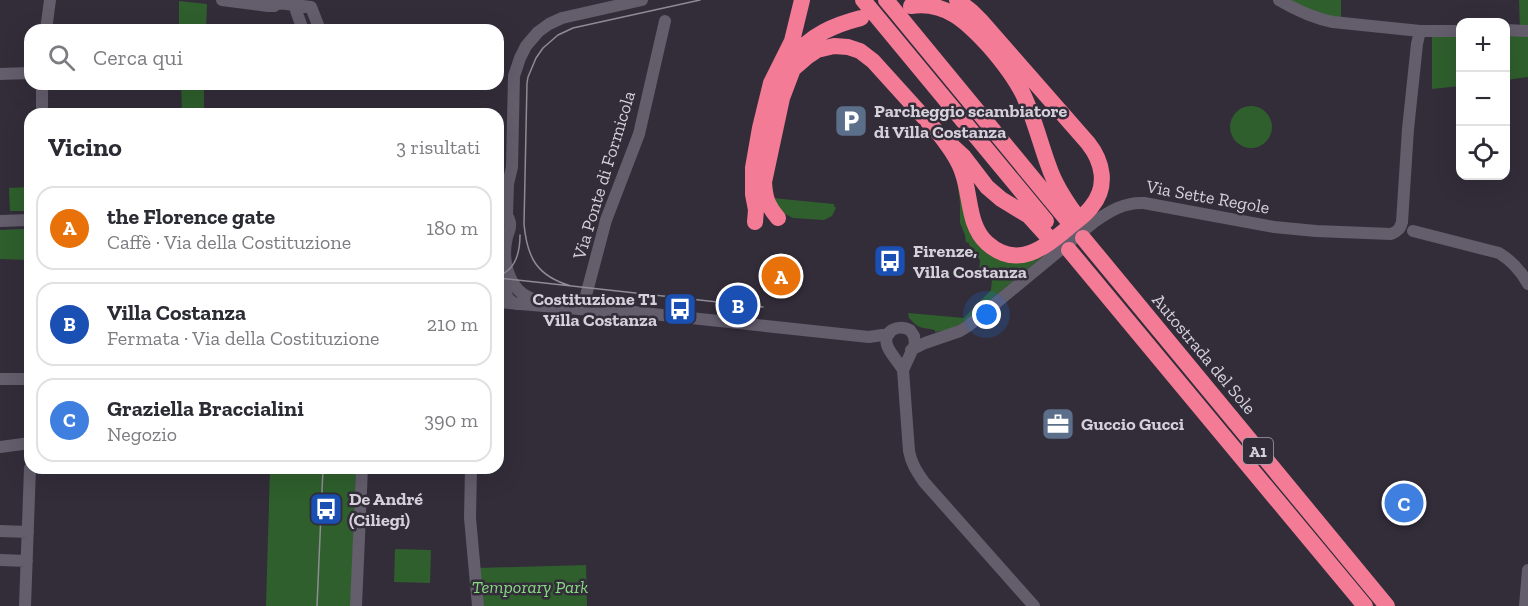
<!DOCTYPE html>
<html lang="it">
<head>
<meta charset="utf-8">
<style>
	:root { --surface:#fff; --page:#f7f7f7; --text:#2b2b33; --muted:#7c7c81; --line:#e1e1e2; --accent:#d93025 }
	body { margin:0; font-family:"Zilla Slab",serif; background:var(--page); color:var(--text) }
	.controls { position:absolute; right:18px; top:18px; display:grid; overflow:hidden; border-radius:12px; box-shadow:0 6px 24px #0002 }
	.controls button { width:54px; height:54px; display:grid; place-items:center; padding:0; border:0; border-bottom:2px solid var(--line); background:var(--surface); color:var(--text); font:30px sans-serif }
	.you { position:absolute; left:987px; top:315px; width:21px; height:21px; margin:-15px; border:4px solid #fff; border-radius:50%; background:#1a73e8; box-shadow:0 0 0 9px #1a73e833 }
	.badge { display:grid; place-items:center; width:39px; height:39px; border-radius:50%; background:var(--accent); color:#fff; font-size:20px; font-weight:700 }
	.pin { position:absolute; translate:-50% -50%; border:3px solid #fff; box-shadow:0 2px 6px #0006 }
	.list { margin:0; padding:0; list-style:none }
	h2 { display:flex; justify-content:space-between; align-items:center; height:78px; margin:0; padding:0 24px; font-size:26px }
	h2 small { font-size:20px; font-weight:400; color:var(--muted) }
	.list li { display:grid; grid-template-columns:39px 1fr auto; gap:18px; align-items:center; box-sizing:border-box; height:84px; margin:0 12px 12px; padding:0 12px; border:2px solid var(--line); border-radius:18px }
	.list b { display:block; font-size:22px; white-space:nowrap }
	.list p { margin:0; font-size:20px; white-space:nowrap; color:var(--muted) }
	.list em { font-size:20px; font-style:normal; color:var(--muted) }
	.icon { flex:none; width:33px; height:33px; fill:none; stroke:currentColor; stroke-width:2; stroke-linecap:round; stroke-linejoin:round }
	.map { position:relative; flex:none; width:1528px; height:606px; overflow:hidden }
	.search { position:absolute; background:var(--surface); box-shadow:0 6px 24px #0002; left:24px; top:24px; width:480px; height:66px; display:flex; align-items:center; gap:15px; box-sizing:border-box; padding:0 21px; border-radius:18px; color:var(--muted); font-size:22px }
	.panel { position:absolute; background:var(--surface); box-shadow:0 6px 24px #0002; left:24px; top:108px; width:480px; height:366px; border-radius:18px }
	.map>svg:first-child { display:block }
	.green { fill:#2f5f2d }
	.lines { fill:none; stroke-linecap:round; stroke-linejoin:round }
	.minor { stroke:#635d6c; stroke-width:12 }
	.highway { stroke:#f37b96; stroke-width:16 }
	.tram { stroke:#908b96; stroke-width:1.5 }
	.labels { text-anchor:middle; stroke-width:5; stroke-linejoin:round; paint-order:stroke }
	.shield { fill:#332d3a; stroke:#a4a0aa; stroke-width:1.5 }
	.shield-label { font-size:16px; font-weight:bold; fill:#d5d1da }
	.poi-label { font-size:18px; font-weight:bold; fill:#d5d1da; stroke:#332d3a; text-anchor:start }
	.street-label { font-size:18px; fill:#d5d1da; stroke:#332d3a }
	.park-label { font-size:18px; font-style:italic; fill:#86db81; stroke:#332d3a }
</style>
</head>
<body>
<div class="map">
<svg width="1528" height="606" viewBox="0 0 1528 606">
	<rect width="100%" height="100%" fill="#332d3a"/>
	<!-- green -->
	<path class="green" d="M1279,0H1341V23Z
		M1519,0H1528V77L1506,80V30H1520Z
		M179,1L207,4L206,30H179Z
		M1460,31V86L1432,89V32Z
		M181,84H204V114H182Z
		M1230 127a21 21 0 1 1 42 0a21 21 0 1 1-42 0Z
		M957,179L983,246L1049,251L961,324L947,330L935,332V330C922,327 920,330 909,318L908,313L964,318L991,290L992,278L953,275L954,271L979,273L980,260L972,250L968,242L966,243L965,235L960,223V203Z
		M30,187V207L26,211H10L9,188Z
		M772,198L834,204V206L836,208L832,216L824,220L793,218L785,214Z
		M24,229L29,234L28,260L0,259V230Z
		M270,468H356L351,606H266Z
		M395,549L431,550L430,583L394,582Z
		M586,565L587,606H480L477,568Z"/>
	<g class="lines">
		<!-- minor -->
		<path class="minor" d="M222,0L268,6H274L279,3L294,5
			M1279,0C1296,10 1313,18 1333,22L1420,31H1460
			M46,30L50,0
			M303,30L294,5L311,7L320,30
			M1506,30L1528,31
			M0,74L30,73
			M42,114V84
			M498,209C504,212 509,216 510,223C511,228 509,231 507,237C501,262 510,298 541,300
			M507,215L508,184L512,167L514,76L520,58L526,46L538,32L549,24L562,18L642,0
			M0,221L29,220
			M1413,231L1499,253C1512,261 1521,271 1528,284
			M503,271C506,283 501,298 516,304
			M498,302L603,311L615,310L869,337L889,334
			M584,303L606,220L639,134L665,21
			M911,350L925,343L960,331L968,326L1094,222C1110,211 1124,202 1144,203L1274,227L1316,231L1391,234C1398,231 1400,229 1402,222L1408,129L1417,44L1420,31
			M903,370C899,363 889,352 887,345C883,330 899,324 910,330L914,336L915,344L903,370L909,451C911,463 917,472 924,482L1034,606
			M0,379H30
			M0,447L30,443
			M471,468L470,518L478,606
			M0,531L28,532
			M0,560L27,561
			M25,606L30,468
			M356,606L362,468
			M1525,606L1528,570"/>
		<!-- highway -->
		<path class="highway" d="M863,0L1046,221
			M886,0L1068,221
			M911,6C946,1 967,22 989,46C1002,61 1014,76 1023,94C1034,117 1040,143 1049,167C1055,185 1065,200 1076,215
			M793,58C810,35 834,25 861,18
			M940,135C949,147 959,160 963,174C971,197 968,226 987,243C1017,270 1044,248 1068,228C1076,221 1086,215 1092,206C1108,186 1103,162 1088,143L982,22L971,11L957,0
			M778,218C767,205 765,198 764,182L782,98L793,69L808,56L817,50L834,46L848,47L860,51L873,61L940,135L964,157L987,187L1001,199L1029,216L1049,238
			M755,222L756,210L753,194V168L760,128L771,83L792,41L802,0
			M1083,238L1387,606
			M1069,250L1365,606"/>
		<!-- tram -->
		<path class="tram" d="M498,276C516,270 520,253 520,235
			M498,278L763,307
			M571,286C537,276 527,258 524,224L527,83L528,77L536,58L543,48L558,35L573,28L700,0
			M317,606L323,468"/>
	</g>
	<!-- icons -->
	<defs>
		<g id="parking-square" transform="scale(1.725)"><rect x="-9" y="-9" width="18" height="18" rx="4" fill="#5c6f8a" stroke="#332d3a"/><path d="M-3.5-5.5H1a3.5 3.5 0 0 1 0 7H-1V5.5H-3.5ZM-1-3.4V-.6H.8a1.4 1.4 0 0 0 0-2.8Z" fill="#fff"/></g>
		<g id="bus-square" transform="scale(1.725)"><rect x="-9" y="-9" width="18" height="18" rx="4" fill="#1a4fb4" stroke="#332d3a"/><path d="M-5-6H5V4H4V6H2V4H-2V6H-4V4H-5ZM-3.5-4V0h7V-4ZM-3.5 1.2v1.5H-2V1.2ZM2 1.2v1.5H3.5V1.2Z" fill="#fff"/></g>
		<g id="office-square" transform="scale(1.725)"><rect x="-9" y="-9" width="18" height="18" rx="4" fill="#5c6f8a" stroke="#332d3a"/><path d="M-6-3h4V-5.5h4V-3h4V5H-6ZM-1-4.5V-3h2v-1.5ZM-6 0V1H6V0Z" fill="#fff"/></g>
	</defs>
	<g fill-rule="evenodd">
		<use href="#parking-square" x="851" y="121"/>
		<use href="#bus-square" x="890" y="261"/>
		<use href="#bus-square" x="680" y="309"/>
		<use href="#office-square" x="1058" y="424"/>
		<use href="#bus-square" x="326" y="509"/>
	</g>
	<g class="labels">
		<!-- shield labels -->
		<rect class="shield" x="1243" y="438" width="30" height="26" rx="4.5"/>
		<g class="shield-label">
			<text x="1258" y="457">A1</text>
		</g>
		<!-- poi labels -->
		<g class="poi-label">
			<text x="874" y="117">Parcheggio scambiatore<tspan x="874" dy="21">di Villa Costanza</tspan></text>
			<text x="913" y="257">Firenze,<tspan x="913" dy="21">Villa Costanza</tspan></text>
			<text x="657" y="305" text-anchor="end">Costituzione T1<tspan x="657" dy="21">Villa Costanza</tspan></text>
			<text x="1081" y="430">Guccio Gucci</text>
			<text x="349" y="505">De André<tspan x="349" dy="21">(Ciliegi)</tspan></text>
		</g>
		<!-- street labels -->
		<g class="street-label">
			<text transform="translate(604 175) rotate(-73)" y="6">Via Ponte di Formicola</text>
			<text transform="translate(1208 197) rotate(10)" y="6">Via Sette Regole</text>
			<text transform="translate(1204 354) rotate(50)" y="6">Autostrada del Sole</text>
		</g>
		<!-- park labels -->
		<g class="park-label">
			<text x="530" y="593">Temporary Park</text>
		</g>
	</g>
</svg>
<div class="controls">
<button>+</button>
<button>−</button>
<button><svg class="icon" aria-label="locate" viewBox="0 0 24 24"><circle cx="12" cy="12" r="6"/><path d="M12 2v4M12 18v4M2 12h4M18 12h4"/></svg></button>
</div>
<div class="you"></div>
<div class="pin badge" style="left:781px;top:276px;background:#e8710a">A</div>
<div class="pin badge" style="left:738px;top:305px;background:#1a4fb4">B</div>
<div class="pin badge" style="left:1404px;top:503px;background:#3f7fe0">C</div>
<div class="search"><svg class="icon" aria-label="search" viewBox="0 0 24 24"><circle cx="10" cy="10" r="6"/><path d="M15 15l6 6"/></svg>Cerca qui</div>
<section class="panel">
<h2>Vicino<small>3 risultati</small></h2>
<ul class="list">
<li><span class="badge" style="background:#e8710a">A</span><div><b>the Florence gate</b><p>Caffè · Via della Costituzione</p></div><em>180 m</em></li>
<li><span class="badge" style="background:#1a4fb4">B</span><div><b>Villa Costanza</b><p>Fermata · Via della Costituzione</p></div><em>210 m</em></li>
<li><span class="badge" style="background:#3f7fe0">C</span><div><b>Graziella Braccialini</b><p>Negozio</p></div><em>390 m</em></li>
</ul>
</section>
</div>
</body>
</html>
